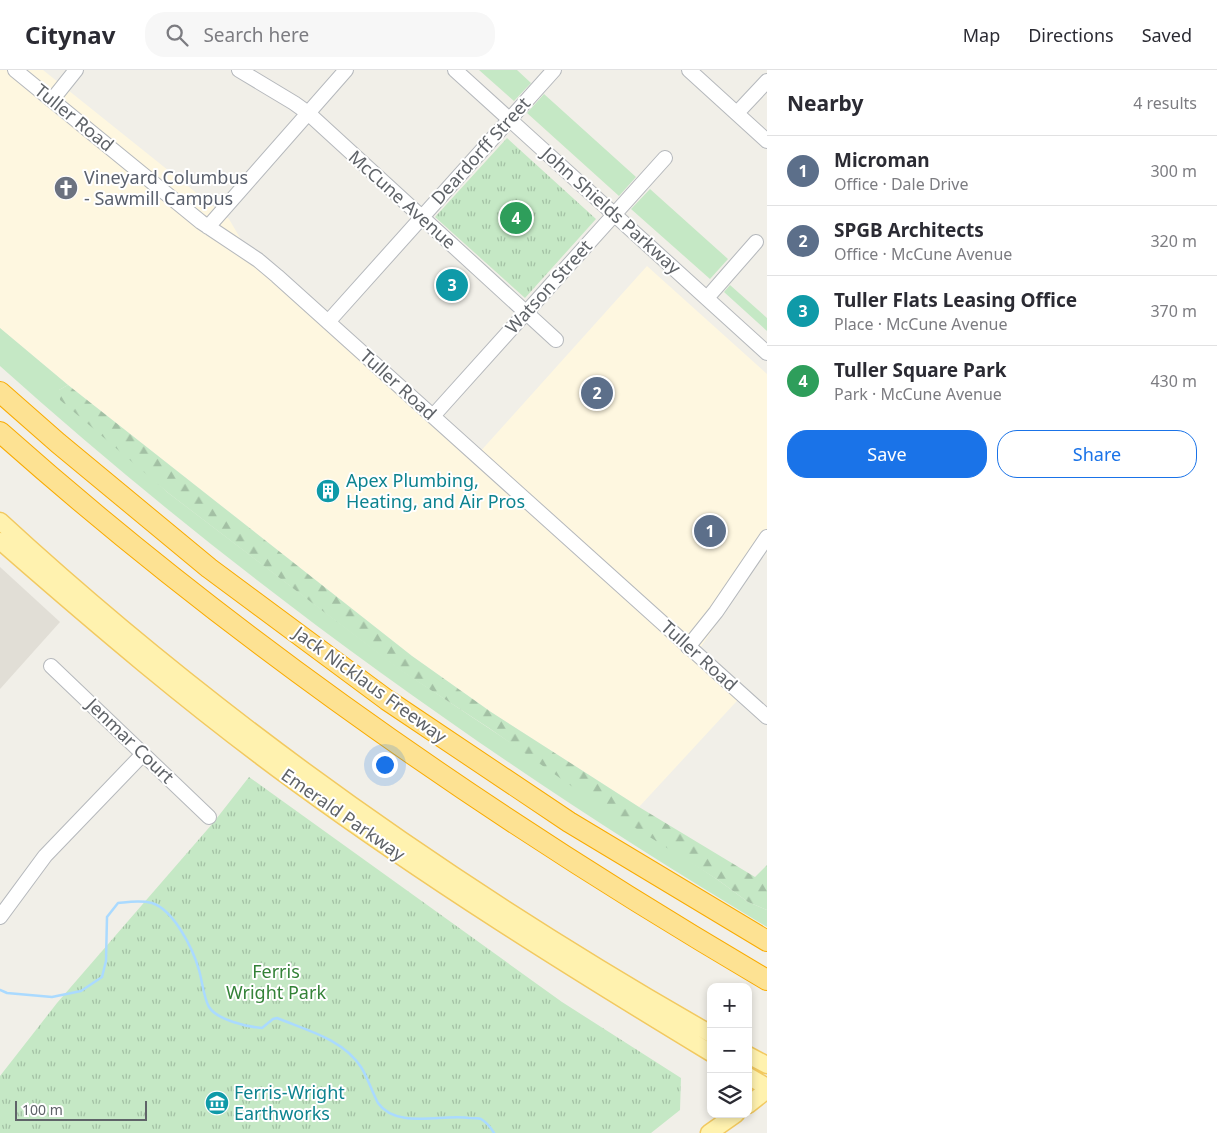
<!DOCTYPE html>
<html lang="en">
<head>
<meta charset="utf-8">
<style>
	:root { --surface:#fff; --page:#f7f7f7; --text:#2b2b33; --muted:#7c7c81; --line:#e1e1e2; --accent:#1a73e8 }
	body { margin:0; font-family:"Noto Sans",sans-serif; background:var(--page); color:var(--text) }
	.controls { position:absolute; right:15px; bottom:15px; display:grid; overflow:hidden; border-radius:10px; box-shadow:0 2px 8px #0003 }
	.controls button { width:45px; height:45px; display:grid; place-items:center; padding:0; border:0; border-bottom:1px solid var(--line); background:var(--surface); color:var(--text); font:25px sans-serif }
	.scale { position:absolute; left:15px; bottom:12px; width:132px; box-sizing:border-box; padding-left:5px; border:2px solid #5f6368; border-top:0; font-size:14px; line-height:18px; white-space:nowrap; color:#5f6368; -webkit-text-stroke:4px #fff; paint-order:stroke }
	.you { position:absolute; left:384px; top:694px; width:18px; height:18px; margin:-12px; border:4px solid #fff; border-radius:50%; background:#1a73e8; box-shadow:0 0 0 8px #1a73e833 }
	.badge { display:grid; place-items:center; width:32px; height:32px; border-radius:50%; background:var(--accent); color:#fff; font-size:16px; font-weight:700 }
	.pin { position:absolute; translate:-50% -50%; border:2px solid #fff; box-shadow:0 1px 5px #0006 }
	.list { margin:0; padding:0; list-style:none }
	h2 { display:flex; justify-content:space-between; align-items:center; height:65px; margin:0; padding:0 20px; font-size:21px }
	h2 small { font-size:16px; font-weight:400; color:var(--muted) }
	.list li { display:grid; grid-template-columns:32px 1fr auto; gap:15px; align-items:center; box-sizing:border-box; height:70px; padding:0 20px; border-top:1px solid var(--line) }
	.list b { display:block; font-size:19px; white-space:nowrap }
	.list p { margin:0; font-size:16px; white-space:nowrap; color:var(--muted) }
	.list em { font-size:16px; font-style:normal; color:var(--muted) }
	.actions { display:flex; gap:10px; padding:15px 20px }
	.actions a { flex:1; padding:11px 0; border:1px solid var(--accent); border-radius:20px; text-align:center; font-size:18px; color:var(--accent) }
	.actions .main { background:var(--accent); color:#fff }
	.icon { flex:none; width:28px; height:28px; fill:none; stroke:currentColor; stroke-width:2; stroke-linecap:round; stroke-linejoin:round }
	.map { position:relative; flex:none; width:767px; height:1063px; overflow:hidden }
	header { display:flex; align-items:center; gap:30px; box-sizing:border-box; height:70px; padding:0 25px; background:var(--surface); border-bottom:1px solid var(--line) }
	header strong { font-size:24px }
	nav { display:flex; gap:28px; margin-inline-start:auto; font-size:18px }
	.search { width:350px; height:45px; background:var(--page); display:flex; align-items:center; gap:12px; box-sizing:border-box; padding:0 18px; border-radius:20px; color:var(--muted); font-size:19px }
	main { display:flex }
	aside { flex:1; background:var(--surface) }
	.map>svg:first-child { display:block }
	.commercial { fill:#fef7e0 }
	.education { fill:#e1ded6 }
	.grass { fill:#c5e8c5 }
	.forest { fill:url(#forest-firs) }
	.park { fill:url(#park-tufts) }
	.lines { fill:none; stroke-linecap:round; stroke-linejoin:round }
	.stream { stroke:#aadaff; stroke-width:2.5 }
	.minor-casing { stroke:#b5b8bc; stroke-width:16 }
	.major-casing { stroke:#f2c960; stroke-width:19 }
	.highway-casing { stroke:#f9ab00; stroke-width:22 }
	.minor { stroke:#fff; stroke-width:14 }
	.major { stroke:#fff2af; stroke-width:16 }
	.highway { stroke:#fde293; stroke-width:20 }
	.labels { text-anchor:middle; stroke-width:4; stroke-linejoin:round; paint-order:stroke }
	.street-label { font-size:18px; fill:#5f6368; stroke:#fff }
	.worship-label { font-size:18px; fill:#5b616d; stroke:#fff; text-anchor:start }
	.culture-label { font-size:18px; fill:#0d838f; stroke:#fff; text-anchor:start }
	.park-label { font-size:18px; fill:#348238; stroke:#fff }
</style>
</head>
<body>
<header>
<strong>Citynav</strong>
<div class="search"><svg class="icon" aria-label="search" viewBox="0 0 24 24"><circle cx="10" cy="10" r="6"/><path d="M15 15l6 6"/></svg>Search here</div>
<nav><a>Map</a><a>Directions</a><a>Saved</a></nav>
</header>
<main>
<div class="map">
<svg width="767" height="1063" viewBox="0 0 767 1063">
	<defs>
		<pattern id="forest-firs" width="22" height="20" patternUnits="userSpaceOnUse" patternTransform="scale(1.25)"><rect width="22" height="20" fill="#c5e8c5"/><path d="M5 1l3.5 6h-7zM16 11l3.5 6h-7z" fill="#a3c0a4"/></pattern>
		<pattern id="park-tufts" width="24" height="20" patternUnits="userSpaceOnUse" patternTransform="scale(1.25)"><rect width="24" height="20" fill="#c5e8c5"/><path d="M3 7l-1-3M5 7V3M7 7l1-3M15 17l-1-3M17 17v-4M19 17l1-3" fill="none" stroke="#a3c0a4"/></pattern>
	</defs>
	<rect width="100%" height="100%" fill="#f1efe8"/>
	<!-- commercial -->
	<path class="commercial" d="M0,0H43L229,149L243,173L478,384L647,196L767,304V480L700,578L747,620L639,737L491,642L412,586L68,315L0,258Z"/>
	<!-- education -->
	<path class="education" d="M0,497L60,552L0,619Z"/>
	<!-- grass -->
	<path class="grass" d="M479,0H517L531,13L514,31Z
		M544,24L636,107L619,126L527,43Z
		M650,119L728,189L710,209L631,139Z
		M730,215L767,248V261L724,222Z
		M0,258L68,315L59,320L167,422L401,600L718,810L748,832L767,840V857C495,694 236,508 0,296Z"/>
	<!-- forest -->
	<path class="forest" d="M68,315L412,586L491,642L639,737L755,807L767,795V840L748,832L718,810L594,732L489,658L400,600L167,422L60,330L59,320Z"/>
	<!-- park -->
	<path class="park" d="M507,68L596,149L525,228L435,147Z
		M249,707L562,932L681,1008L680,1040L651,1063H0V1006L57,933L213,753Z"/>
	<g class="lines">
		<!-- stream -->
		<path class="stream" d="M0,920L7,923L52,927L81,921L102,907L106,891L107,847L118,833C129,832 140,830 152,833C174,840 193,879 199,900C202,910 204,929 209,937C217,950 248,957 262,958L273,949L277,948C306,960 343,969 361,997C367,1006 372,1022 378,1033C396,1059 442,1044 469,1048C473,1048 478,1048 481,1049C486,1052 491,1058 494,1063"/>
		<!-- minor casing -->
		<g class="minor-casing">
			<path id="minor" d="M15,0L201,152L258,190L277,206L767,647
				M239,0L294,33L308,43L556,270
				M455,0L767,283
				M689,0L767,71
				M52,30L76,0
				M737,43L767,11
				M208,157L346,0
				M707,228L756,172
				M328,252L554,0
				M433,346L665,88
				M688,577L716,542L767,467
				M51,596L209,747
				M0,847L45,786L143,684"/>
		</g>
		<!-- major casing -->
		<g class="major-casing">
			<path id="major" d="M0,451C215,649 457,819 711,964
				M0,471C95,554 191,636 294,711C428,809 569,897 711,983
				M748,985L767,995
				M748,1006L767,1017
				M748,1035L767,1020
				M709,1063L736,1044"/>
		</g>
		<!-- highway casing -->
		<g class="highway-casing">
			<path id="highway" d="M0,322L58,373L209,498L387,630L569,752L767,871
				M0,362C235,571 496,751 767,910"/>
		</g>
		<!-- minor -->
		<use href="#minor" class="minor"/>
		<!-- major -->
		<use href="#major" class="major"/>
		<!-- highway -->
		<use href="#highway" class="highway"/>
	</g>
	<!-- icons -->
	<defs>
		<g id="church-disc" transform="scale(1.25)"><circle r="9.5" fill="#6b7280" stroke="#fff"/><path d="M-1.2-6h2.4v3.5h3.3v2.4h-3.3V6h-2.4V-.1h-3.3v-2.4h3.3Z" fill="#fff"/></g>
		<g id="building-disc" transform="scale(1.25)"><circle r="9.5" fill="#0f9aa8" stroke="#fff"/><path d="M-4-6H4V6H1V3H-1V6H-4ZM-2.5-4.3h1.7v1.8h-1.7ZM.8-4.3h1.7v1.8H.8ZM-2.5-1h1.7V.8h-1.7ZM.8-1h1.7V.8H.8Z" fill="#fff"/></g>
		<g id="museum-disc" transform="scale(1.25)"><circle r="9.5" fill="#0f9aa8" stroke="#fff"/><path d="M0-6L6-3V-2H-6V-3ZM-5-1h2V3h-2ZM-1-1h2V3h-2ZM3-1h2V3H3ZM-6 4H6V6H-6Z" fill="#fff"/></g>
	</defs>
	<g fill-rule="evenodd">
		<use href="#church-disc" x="66" y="118"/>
		<use href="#building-disc" x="328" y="421"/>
		<use href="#museum-disc" x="217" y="1033"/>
	</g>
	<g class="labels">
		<!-- street labels -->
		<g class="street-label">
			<text transform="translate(74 48) rotate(39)" y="6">Tuller Road</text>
			<text transform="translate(481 81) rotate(-48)" y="6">Deardorff Street</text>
			<text transform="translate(402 130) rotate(42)" y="6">McCune Avenue</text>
			<text transform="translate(611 141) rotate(42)" y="6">John Shields Parkway</text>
			<text transform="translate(549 217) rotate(-48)" y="6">Watson Street</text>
			<text transform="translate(398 315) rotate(42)" y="6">Tuller Road</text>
			<text transform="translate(699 586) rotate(42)" y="6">Tuller Road</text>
			<text transform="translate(370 615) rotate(36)" y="6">Jack Nicklaus Freeway</text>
			<text transform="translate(130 671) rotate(44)" y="6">Jenmar Court</text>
			<text transform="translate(343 745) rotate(35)" y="6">Emerald Parkway</text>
		</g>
		<!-- worship labels -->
		<g class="worship-label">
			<text x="84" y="114">Vineyard Columbus<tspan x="84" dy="21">- Sawmill Campus</tspan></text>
		</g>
		<!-- culture labels -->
		<g class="culture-label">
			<text x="346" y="417">Apex Plumbing,<tspan x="346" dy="21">Heating, and Air Pros</tspan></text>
			<text x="234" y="1029">Ferris-Wright<tspan x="234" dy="21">Earthworks</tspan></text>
		</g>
		<!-- park labels -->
		<g class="park-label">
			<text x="276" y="908">Ferris<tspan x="276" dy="21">Wright Park</tspan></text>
		</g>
	</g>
</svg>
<div class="controls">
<button>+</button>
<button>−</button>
<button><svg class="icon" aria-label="layers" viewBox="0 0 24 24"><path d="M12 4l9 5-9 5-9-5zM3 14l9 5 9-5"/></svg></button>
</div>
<div class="scale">100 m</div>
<div class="you"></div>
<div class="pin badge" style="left:710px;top:461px;background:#5c6f8a">1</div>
<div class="pin badge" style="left:597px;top:323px;background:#5c6f8a">2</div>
<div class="pin badge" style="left:452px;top:215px;background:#0f9aa8">3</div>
<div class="pin badge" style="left:516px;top:148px;background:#2e9e5b">4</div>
</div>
<aside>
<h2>Nearby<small>4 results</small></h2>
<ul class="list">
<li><span class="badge" style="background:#5c6f8a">1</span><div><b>Microman</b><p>Office · Dale Drive</p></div><em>300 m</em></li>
<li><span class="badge" style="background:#5c6f8a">2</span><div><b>SPGB Architects</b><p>Office · McCune Avenue</p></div><em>320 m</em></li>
<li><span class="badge" style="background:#0f9aa8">3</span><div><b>Tuller Flats Leasing Office</b><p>Place · McCune Avenue</p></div><em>370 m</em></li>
<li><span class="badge" style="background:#2e9e5b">4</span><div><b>Tuller Square Park</b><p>Park · McCune Avenue</p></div><em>430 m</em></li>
</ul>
<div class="actions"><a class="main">Save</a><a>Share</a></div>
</aside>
</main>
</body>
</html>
